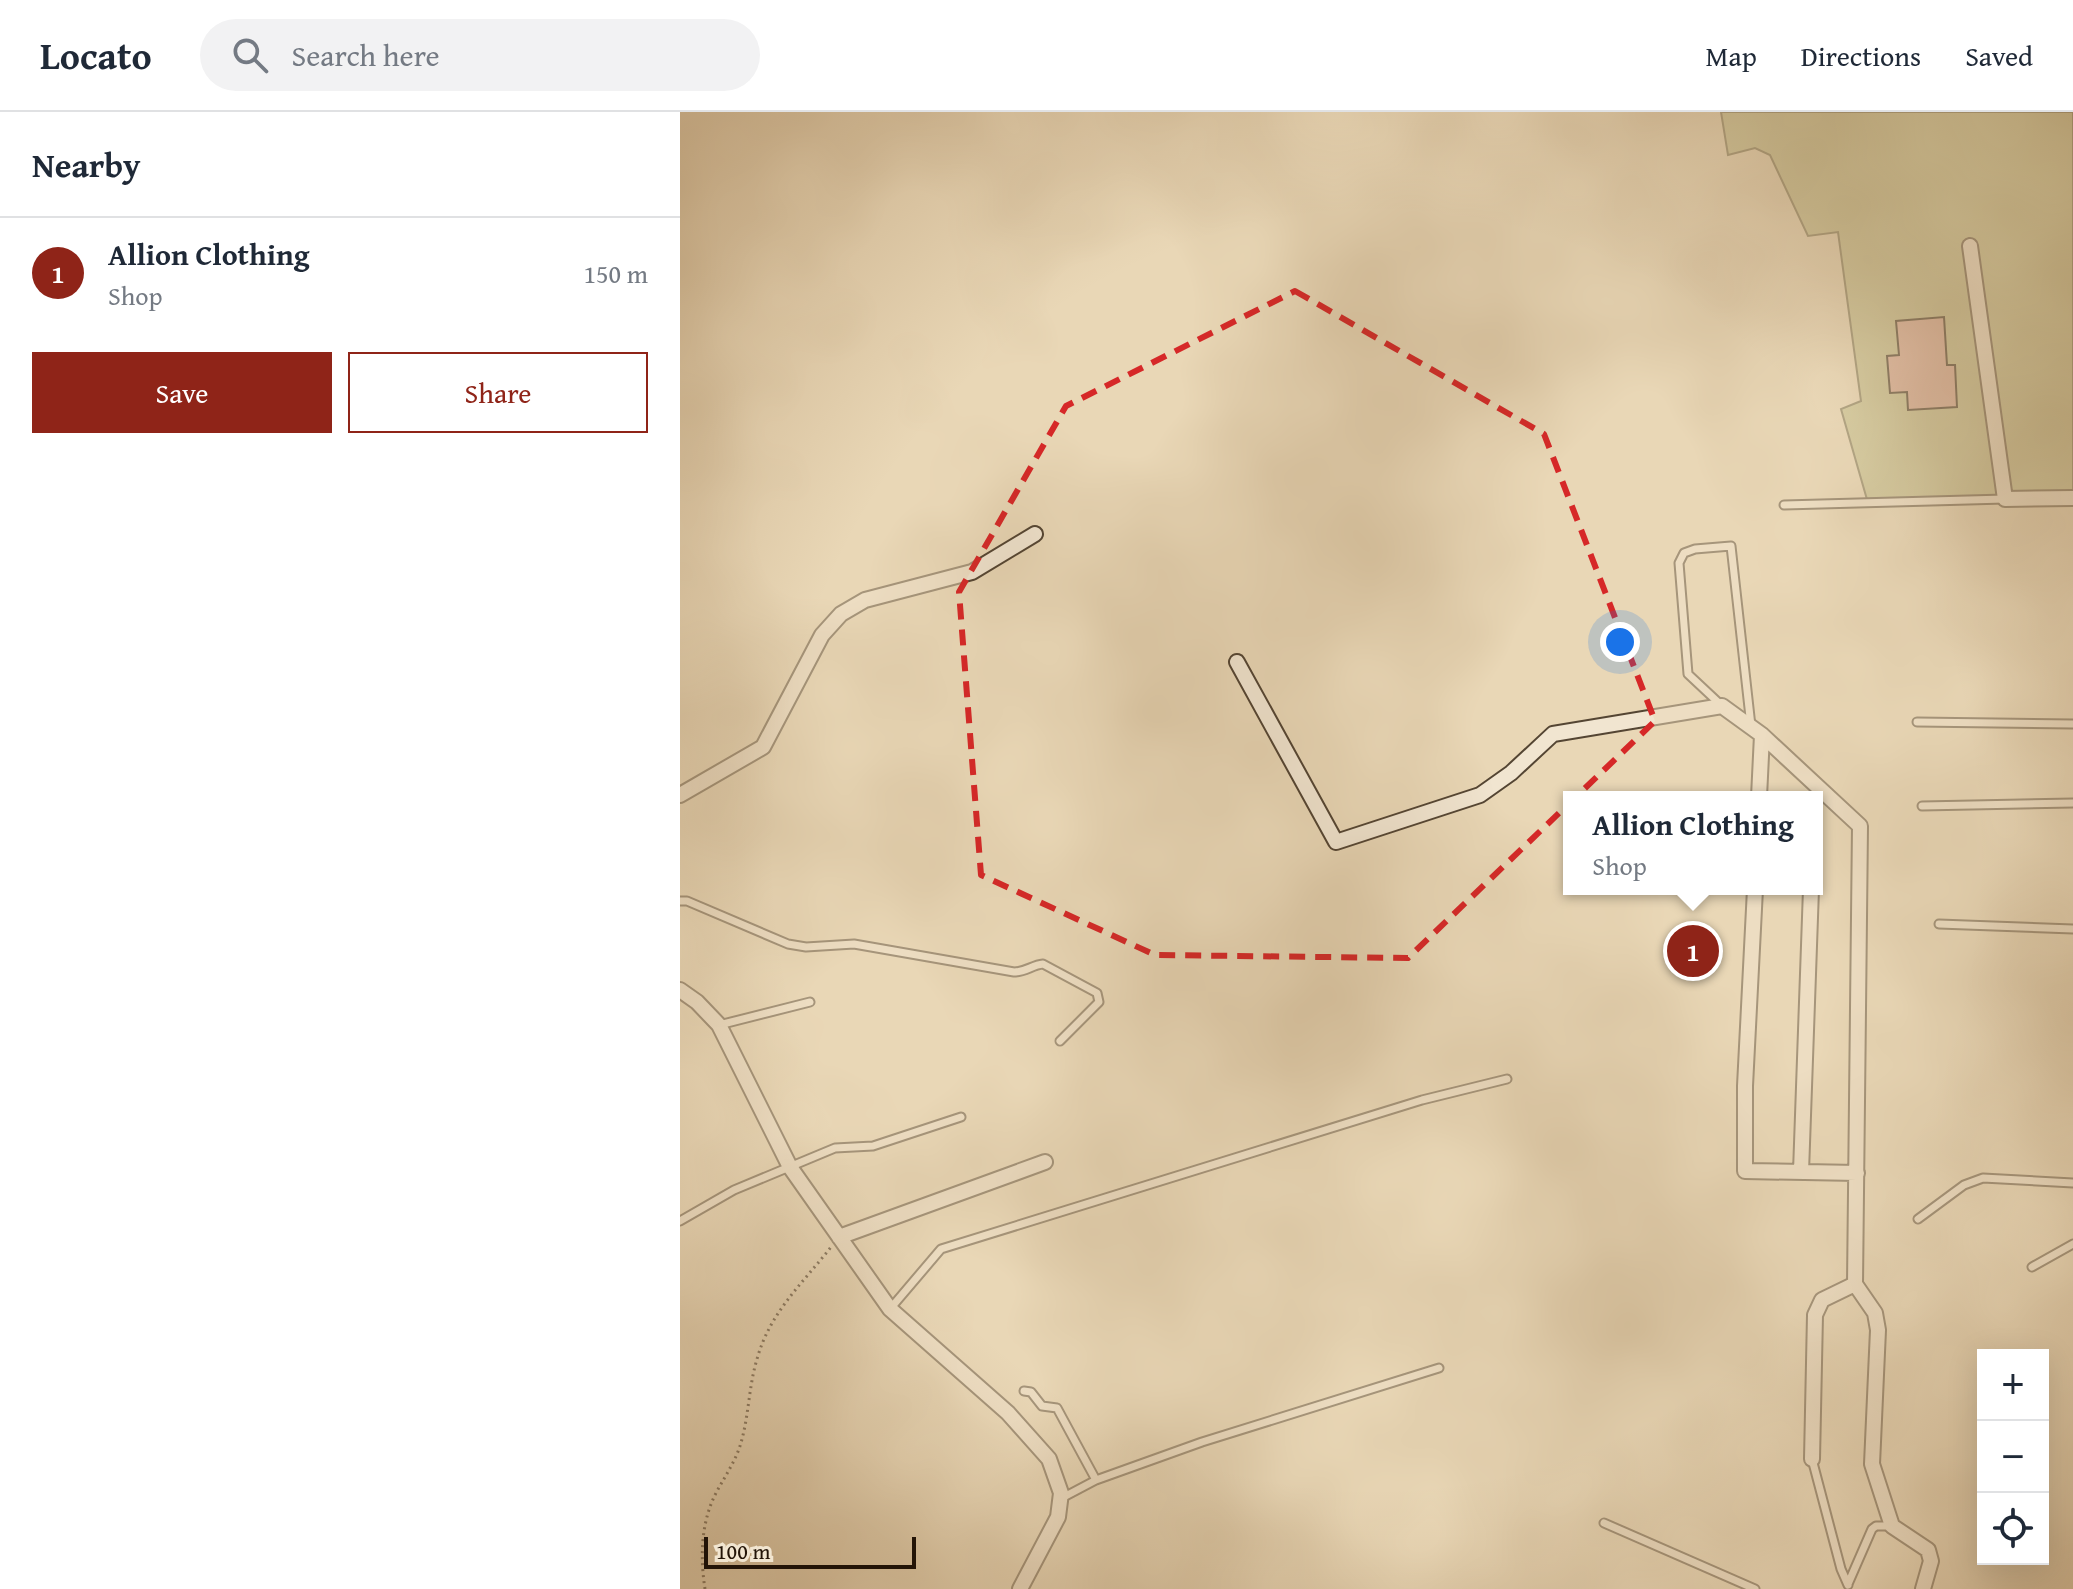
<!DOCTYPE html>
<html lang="en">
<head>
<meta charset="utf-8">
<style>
	:root { --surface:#fff; --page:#f2f2f3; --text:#1f2937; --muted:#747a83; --line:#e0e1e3; --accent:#8f2418 }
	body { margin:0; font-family:"Gentium Book Plus",serif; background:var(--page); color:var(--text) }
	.controls { position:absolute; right:24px; bottom:24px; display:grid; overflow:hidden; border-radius:0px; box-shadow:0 8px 32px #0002 }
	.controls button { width:72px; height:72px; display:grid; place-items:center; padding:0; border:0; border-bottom:2px solid var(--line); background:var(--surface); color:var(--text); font:40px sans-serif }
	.scale { position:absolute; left:24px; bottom:20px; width:212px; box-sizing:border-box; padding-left:8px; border:4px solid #231407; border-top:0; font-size:22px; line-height:28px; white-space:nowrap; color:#231407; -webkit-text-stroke:6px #f1e5d0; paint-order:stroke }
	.you { position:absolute; left:940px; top:530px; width:28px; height:28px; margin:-20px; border:6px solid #fff; border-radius:50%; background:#1a73e8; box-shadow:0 0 0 12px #1a73e833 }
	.badge { display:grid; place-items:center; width:52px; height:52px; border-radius:50%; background:var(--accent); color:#fff; font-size:26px; font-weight:700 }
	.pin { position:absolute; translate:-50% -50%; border:4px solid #fff; box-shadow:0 2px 8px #0006 }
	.popup { position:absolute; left:883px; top:679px; width:260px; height:104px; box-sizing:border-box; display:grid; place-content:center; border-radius:0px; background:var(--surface); filter:drop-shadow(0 2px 6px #0005); font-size:26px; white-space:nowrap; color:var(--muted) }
	.popup b { font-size:30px; color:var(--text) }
	.popup::after { content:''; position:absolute; left:50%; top:100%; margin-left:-16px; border:16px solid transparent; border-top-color:var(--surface) }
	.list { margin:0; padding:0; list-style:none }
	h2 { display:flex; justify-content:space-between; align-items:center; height:104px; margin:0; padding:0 32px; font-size:34px }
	h2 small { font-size:26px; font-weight:400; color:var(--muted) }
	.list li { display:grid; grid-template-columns:52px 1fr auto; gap:24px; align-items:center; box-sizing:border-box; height:112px; padding:0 32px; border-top:2px solid var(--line) }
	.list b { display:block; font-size:30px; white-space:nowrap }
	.list p { margin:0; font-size:26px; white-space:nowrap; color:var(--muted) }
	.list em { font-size:26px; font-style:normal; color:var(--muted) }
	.actions { display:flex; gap:16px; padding:24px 32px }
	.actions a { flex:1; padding:18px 0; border:2px solid var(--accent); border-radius:0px; text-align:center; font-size:28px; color:var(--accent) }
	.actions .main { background:var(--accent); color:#fff }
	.icon { flex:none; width:44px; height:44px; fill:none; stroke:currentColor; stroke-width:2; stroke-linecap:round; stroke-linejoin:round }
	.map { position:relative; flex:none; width:1393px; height:1477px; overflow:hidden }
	header { display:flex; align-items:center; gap:48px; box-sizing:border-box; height:112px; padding:0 40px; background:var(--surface); border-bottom:2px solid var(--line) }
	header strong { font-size:38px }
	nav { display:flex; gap:44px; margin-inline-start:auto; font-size:28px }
	.search { width:560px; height:72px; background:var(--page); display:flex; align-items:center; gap:20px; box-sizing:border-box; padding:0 28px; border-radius:44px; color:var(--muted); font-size:30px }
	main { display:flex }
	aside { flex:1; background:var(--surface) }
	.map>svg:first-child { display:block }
	.green { fill:#bebc88; stroke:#706848; stroke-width:2 }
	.building { fill:#daa392; stroke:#231407; stroke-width:2 }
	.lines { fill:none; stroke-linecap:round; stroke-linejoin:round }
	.service-casing { stroke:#544533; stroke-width:11 }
	.minor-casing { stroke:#544533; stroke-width:18 }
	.path { stroke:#231407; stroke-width:3; stroke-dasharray:2 4; stroke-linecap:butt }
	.service { stroke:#f1e5d0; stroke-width:7 }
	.minor { stroke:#f1e5d0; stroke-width:14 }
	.marked { fill:none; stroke:#d62828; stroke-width:6; stroke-dasharray:16 10; stroke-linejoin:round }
</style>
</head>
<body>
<header>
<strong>Locato</strong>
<div class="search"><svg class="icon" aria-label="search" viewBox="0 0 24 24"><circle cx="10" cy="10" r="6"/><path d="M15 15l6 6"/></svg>Search here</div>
<nav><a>Map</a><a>Directions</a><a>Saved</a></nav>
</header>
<main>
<aside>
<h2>Nearby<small></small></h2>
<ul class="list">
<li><span class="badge">1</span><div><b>Allion Clothing</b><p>Shop</p></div><em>150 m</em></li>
</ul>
<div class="actions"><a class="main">Save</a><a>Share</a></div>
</aside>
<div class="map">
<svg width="1393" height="1477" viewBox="0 0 1393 1477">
	<rect width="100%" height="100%" fill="#e9d7b6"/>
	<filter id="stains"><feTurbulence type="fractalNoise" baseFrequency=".0025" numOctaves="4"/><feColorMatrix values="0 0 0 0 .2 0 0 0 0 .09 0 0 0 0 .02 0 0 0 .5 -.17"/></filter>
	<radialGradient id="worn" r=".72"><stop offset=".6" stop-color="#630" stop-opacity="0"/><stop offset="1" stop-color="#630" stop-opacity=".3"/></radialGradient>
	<!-- green -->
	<path class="green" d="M1041,0H1393V384L1188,391L1161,297L1181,289L1158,120L1128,124L1090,43L1075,36L1048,43Z"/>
	<!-- building -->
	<path class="building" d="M1264,205L1267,253H1275L1277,295L1228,298L1227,280L1210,281L1207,244L1219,243L1216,209Z"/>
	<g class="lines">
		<!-- service casing -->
		<g class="service-casing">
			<path id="service" d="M1104,393L1325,387
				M1040,592L1008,562L999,451L1004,441L1015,437L1051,434L1071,614
				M1237,610L1393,612
				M1242,694L1393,691
				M0,789H7L108,832L126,835L174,832L334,860C346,860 352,853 363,852L417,881L419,890L380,929
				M1259,812L1393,817
				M39,913L130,890
				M1238,1107L1284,1073L1303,1066L1393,1071
				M0,1109L54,1078L155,1036L193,1034L281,1005
				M1352,1155L1393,1132
				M210,1197L261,1137L742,988L827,967
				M344,1279L351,1280L362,1294L377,1296L416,1368
				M1132,1347L1161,1457L1168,1473
				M380,1387L416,1368L522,1330L759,1256
				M924,1411L1075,1477
				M1168,1472L1192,1417L1196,1414H1212"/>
		</g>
		<!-- minor casing -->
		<g class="minor-casing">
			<path id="minor" d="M1290,134L1325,387L1393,386
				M557,550L656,730L800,683L831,661L873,622L1042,594L1082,623L1180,714L1175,1172L1195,1201L1198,1218L1192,1352L1212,1414L1248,1438L1251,1449L1243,1477
				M0,683L83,635L142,523L161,502L185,488L292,460L355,422
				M1079,685L1082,623
				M1075,777L1065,974V1059L1177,1061
				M0,878L17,890L39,913L110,1055L210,1197L328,1301L369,1347L381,1381L378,1405L340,1477
				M1121,1060L1131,777
				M159,1125L365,1050
				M1132,1347L1135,1203L1142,1188L1175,1172"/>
		</g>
		<!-- path -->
		<path class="path" d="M25,1477C20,1445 21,1410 36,1381C44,1366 53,1353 59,1337C69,1308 68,1277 77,1247C90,1200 123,1171 151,1135"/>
		<!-- service -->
		<use href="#service" class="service"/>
		<!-- minor -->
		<use href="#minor" class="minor"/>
	</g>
	<!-- marked area -->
	<path d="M0 0H1393V1477H0ZM615,179L864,322L975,609L728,846L475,843L301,763L279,480L386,294Z" fill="#e9d7b6" fill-opacity=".55" fill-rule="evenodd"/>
	<path class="marked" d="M615,179L864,322L975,609L728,846L475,843L301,763L279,480L386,294Z"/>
	<rect width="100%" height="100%" filter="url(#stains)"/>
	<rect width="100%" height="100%" fill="url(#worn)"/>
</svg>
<div class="controls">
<button>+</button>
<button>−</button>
<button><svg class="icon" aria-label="locate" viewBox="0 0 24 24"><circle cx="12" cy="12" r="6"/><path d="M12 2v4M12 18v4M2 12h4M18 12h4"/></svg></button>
</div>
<div class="scale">100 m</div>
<div class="you"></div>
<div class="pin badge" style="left:1013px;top:839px">1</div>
<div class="popup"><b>Allion Clothing</b>Shop</div>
</div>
</main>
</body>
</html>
